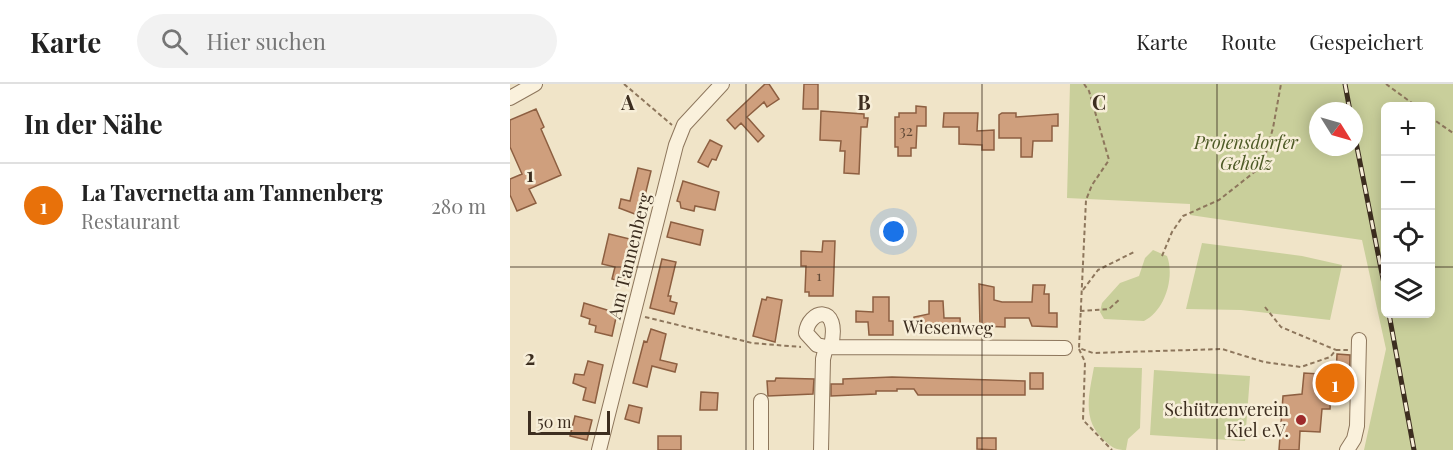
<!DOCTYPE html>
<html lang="de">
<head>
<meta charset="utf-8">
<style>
	:root { --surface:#fff; --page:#f2f2f2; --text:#222; --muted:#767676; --line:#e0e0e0; --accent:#b45309 }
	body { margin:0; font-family:"Playfair Display",serif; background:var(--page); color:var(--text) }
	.controls { position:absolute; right:18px; top:18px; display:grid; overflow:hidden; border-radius:9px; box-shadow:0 3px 15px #0003 }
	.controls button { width:54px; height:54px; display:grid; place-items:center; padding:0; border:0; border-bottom:2px solid var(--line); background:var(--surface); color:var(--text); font:30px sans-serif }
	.compass { position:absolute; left:799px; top:18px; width:54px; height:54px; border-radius:50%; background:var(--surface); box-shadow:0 3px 15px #0003; rotate:127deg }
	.scale { position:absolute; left:18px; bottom:15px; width:82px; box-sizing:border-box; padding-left:6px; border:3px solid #3d2e20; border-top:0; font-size:16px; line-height:21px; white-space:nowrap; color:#3d2e20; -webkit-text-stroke:4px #f7eed8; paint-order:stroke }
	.you { position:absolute; left:384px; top:148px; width:21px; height:21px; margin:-15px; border:4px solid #fff; border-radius:50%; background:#1a73e8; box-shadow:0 0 0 9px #1a73e833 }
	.badge { display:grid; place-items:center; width:39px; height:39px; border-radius:50%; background:var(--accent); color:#fff; font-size:20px; font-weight:700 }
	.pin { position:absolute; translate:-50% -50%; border:3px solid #fff; box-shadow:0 2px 6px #0006 }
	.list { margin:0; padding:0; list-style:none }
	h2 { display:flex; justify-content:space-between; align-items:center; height:78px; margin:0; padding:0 24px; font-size:26px }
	h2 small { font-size:20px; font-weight:400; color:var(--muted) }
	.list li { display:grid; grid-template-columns:39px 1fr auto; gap:18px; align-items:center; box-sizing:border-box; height:84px; padding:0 24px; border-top:2px solid var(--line) }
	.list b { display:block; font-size:22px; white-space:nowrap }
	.list p { margin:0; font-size:20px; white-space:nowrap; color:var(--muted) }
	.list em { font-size:20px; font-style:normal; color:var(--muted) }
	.icon { flex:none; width:33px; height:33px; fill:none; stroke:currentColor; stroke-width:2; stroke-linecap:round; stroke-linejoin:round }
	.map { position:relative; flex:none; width:943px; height:366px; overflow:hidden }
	header { display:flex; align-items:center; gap:36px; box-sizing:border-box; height:84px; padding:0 30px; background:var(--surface); border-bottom:2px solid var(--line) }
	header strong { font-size:28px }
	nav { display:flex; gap:33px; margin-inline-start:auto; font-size:21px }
	.search { width:420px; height:54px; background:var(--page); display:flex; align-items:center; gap:15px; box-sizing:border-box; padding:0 21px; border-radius:33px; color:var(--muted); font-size:22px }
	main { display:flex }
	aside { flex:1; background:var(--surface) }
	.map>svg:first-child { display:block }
	.green { fill:#c9cf9b; fill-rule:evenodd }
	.building { fill:#cf9f7d; stroke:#8d5f41; stroke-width:1.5 }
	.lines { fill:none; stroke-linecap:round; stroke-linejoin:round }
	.minor-casing { stroke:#8d765c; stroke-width:16 }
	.path { stroke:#8d765c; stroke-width:2; stroke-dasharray:4.5 3; stroke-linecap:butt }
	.minor { stroke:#faf1dc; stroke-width:14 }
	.rail-casing { stroke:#3d2e20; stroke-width:5 }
	.rail { stroke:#f7eed8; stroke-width:3; stroke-dasharray:9; stroke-linecap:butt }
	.grid { fill:none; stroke:#3d2e20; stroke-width:1.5; stroke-opacity:0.55 }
	.poi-dot { fill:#9e2a2b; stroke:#f7eed8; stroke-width:2 }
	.labels { text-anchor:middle; stroke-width:5; stroke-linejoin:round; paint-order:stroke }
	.number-label { font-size:15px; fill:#624a37 }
	.park-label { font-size:18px; font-style:italic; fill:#4d5a26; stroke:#f7eed8 }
	.street-label { font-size:18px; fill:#3d2e20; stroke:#f7eed8 }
	.poi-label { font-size:18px; fill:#3d2e20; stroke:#f7eed8; text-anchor:end }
	.grid-label { font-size:20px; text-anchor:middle; font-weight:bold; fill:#3d2e20; stroke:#f7eed8; stroke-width:5; stroke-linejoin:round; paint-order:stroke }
</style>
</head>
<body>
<header>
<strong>Karte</strong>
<div class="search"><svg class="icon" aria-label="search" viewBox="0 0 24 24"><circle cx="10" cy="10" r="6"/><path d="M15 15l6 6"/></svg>Hier suchen</div>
<nav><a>Karte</a><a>Route</a><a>Gespeichert</a></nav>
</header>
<main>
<aside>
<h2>In der Nähe<small></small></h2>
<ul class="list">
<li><span class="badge" style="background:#e8710a">1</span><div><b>La Tavernetta am Tannenberg</b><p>Restaurant</p></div><em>280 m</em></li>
</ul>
</aside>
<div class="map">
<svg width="943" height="366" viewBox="0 0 943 366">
	<rect width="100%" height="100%" fill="#f0e4c8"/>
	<!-- green -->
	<path class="green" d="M560,0H943V366H854L876,265L852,156L680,131V120L557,114ZM920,22V230H876V22ZM808,27H844V63H808Z
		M692,159L792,172L832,181L820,236L731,226L676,225Z
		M643,166L657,172C665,193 655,227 634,237L594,235L590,228L592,219L610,199L629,192L635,174Z
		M584,283L632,284L630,344L618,355L616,366C606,366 603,364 596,358C571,337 579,311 584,283Z
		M644,286L740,292L735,357L640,351Z"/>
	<!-- building -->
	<path class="building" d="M255,0H259L269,15L257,23L254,18L237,33L254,52L248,58L231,39L225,45L217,36Z
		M294,0H308V25H293Z
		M406,22L416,23V42H407L406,64H401V72H388V63H385V33H389V29H406Z
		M26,25L34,43L31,45L51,91L19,105L26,119L7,127L0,111V95L12,90L0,63V36Z
		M311,27L354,30V34H358L357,43H351L349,90L334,89L335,67H330L331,57L310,56Z
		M434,29H468L467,47L484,46V66H472V61L449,60V43H433Z
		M492,29H506V33L548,30V42H542V57H523L522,73H511V54H489V31Z
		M200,56L212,62L206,76L202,75L198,83L188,78Z
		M128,84L141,87L130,132L109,124L111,115L120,117Z
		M173,97L209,108L205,126L185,122L184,127L171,124L170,118L167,117Z
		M161,138L193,146L190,161L157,153Z
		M99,150L124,156L114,198L102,195L105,183L92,180Z
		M313,157H325L323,212H299V208H295L296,182H291V167L312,168Z
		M152,175L166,178L158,212H161L160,217L167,219L164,230L140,224Z
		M469,200L484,203V216L492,218H522L523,201H535L534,210H539V229H547V243L522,242L519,234H495V243L470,242Z
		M257,213L272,216L265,258L243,252L252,215L256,216Z
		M363,213H379V237H383V251H359L358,238H346V227L363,228Z
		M419,217H433L434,234H450L451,249L404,248V233L419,230Z
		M74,219L107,229L102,252L85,248L86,242L79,240L80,235L71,232Z
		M141,245L156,250L150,276L167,280L165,288L142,282L137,303L123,299L134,257L137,258Z
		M827,270L840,271L839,310L821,309L820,325H812L810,348L790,347L789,366H769L773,312L792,310L794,289L826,291Z
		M78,277L93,281L85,319L73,316L76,304L63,299L65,290L74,291Z
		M520,289H533V305H520Z
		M382,293L515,297V311H408L404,305H387V307H366V310L321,312V300H333V295Z
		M266,294L304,295L303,310L258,312L257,297H265Z
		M191,308L208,309L207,326H190Z
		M119,321L132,324L129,339L115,335Z
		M65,332L82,336L77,356L60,352Z
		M148,352H171V366H148Z
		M467,354H486V366L467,365Z"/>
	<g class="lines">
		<!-- minor casing -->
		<g class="minor-casing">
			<path id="minor" d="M0,14L25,0
				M316,263L307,261L296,249C298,226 331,218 321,262
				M89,366L166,61L174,41L212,0
				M251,366V317
				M311,366L313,275L316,263L555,264
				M837,366L844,355L847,342L849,256"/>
		</g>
		<!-- path -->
		<path class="path" d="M114,0L162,41
			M574,0L579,7L599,76L582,101L576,116L569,264L583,269L712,265L754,278L791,283L820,273L826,266H838
			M876,0L906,22
			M920,33L943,49
			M652,172L662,148L673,132L709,116L747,86L756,69L763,44L771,0
			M573,206L588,186L626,167
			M755,223L771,243L826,266
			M570,227L599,225L610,215
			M135,233L242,259L291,263
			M569,265L575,278L573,336L602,366"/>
		<!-- minor -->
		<use href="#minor" class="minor"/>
		<!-- rail casing -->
		<g class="rail-casing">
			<path id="rail" d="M835,0L840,27
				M844,48L876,210
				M879,230L904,366"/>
		</g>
		<!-- rail -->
		<use href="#rail" class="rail"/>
	</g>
	<!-- grid -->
	<path class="grid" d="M236,0V366M472,0V366M707,0V366M0,183H876M920,183H943"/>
	<!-- markers -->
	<circle class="poi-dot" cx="791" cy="336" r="6"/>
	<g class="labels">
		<!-- number labels -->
		<g class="number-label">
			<text x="396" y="52">32</text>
			<text x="309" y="197">1</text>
		</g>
		<!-- park labels -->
		<g class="park-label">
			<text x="736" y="65">Projensdorfer<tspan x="736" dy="21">Gehölz</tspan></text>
		</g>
		<!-- street labels -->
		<g class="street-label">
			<text transform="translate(120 172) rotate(-76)" y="6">Am Tannenberg</text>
			<text transform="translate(438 244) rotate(1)" y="6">Wiesenweg</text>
		</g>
		<!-- poi labels -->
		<g class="poi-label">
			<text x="779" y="332">Schützenverein<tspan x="779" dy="21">Kiel e.V.</tspan></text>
		</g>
	</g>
	<g class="grid-label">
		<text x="118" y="26">A</text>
		<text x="354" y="26">B</text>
		<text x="589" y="26">C</text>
		<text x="20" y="98">1</text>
		<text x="20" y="281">2</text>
	</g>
</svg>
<div class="controls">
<button>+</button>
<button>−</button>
<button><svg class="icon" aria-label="locate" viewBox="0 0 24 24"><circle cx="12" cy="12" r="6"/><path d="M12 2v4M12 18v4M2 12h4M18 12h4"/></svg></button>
<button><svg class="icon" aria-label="layers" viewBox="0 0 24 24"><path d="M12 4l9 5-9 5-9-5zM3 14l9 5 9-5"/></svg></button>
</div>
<svg class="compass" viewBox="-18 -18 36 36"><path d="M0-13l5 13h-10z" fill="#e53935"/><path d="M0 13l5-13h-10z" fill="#767676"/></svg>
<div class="scale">50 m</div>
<div class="you"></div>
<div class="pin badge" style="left:825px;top:299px;background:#e8710a">1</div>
</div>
</main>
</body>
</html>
